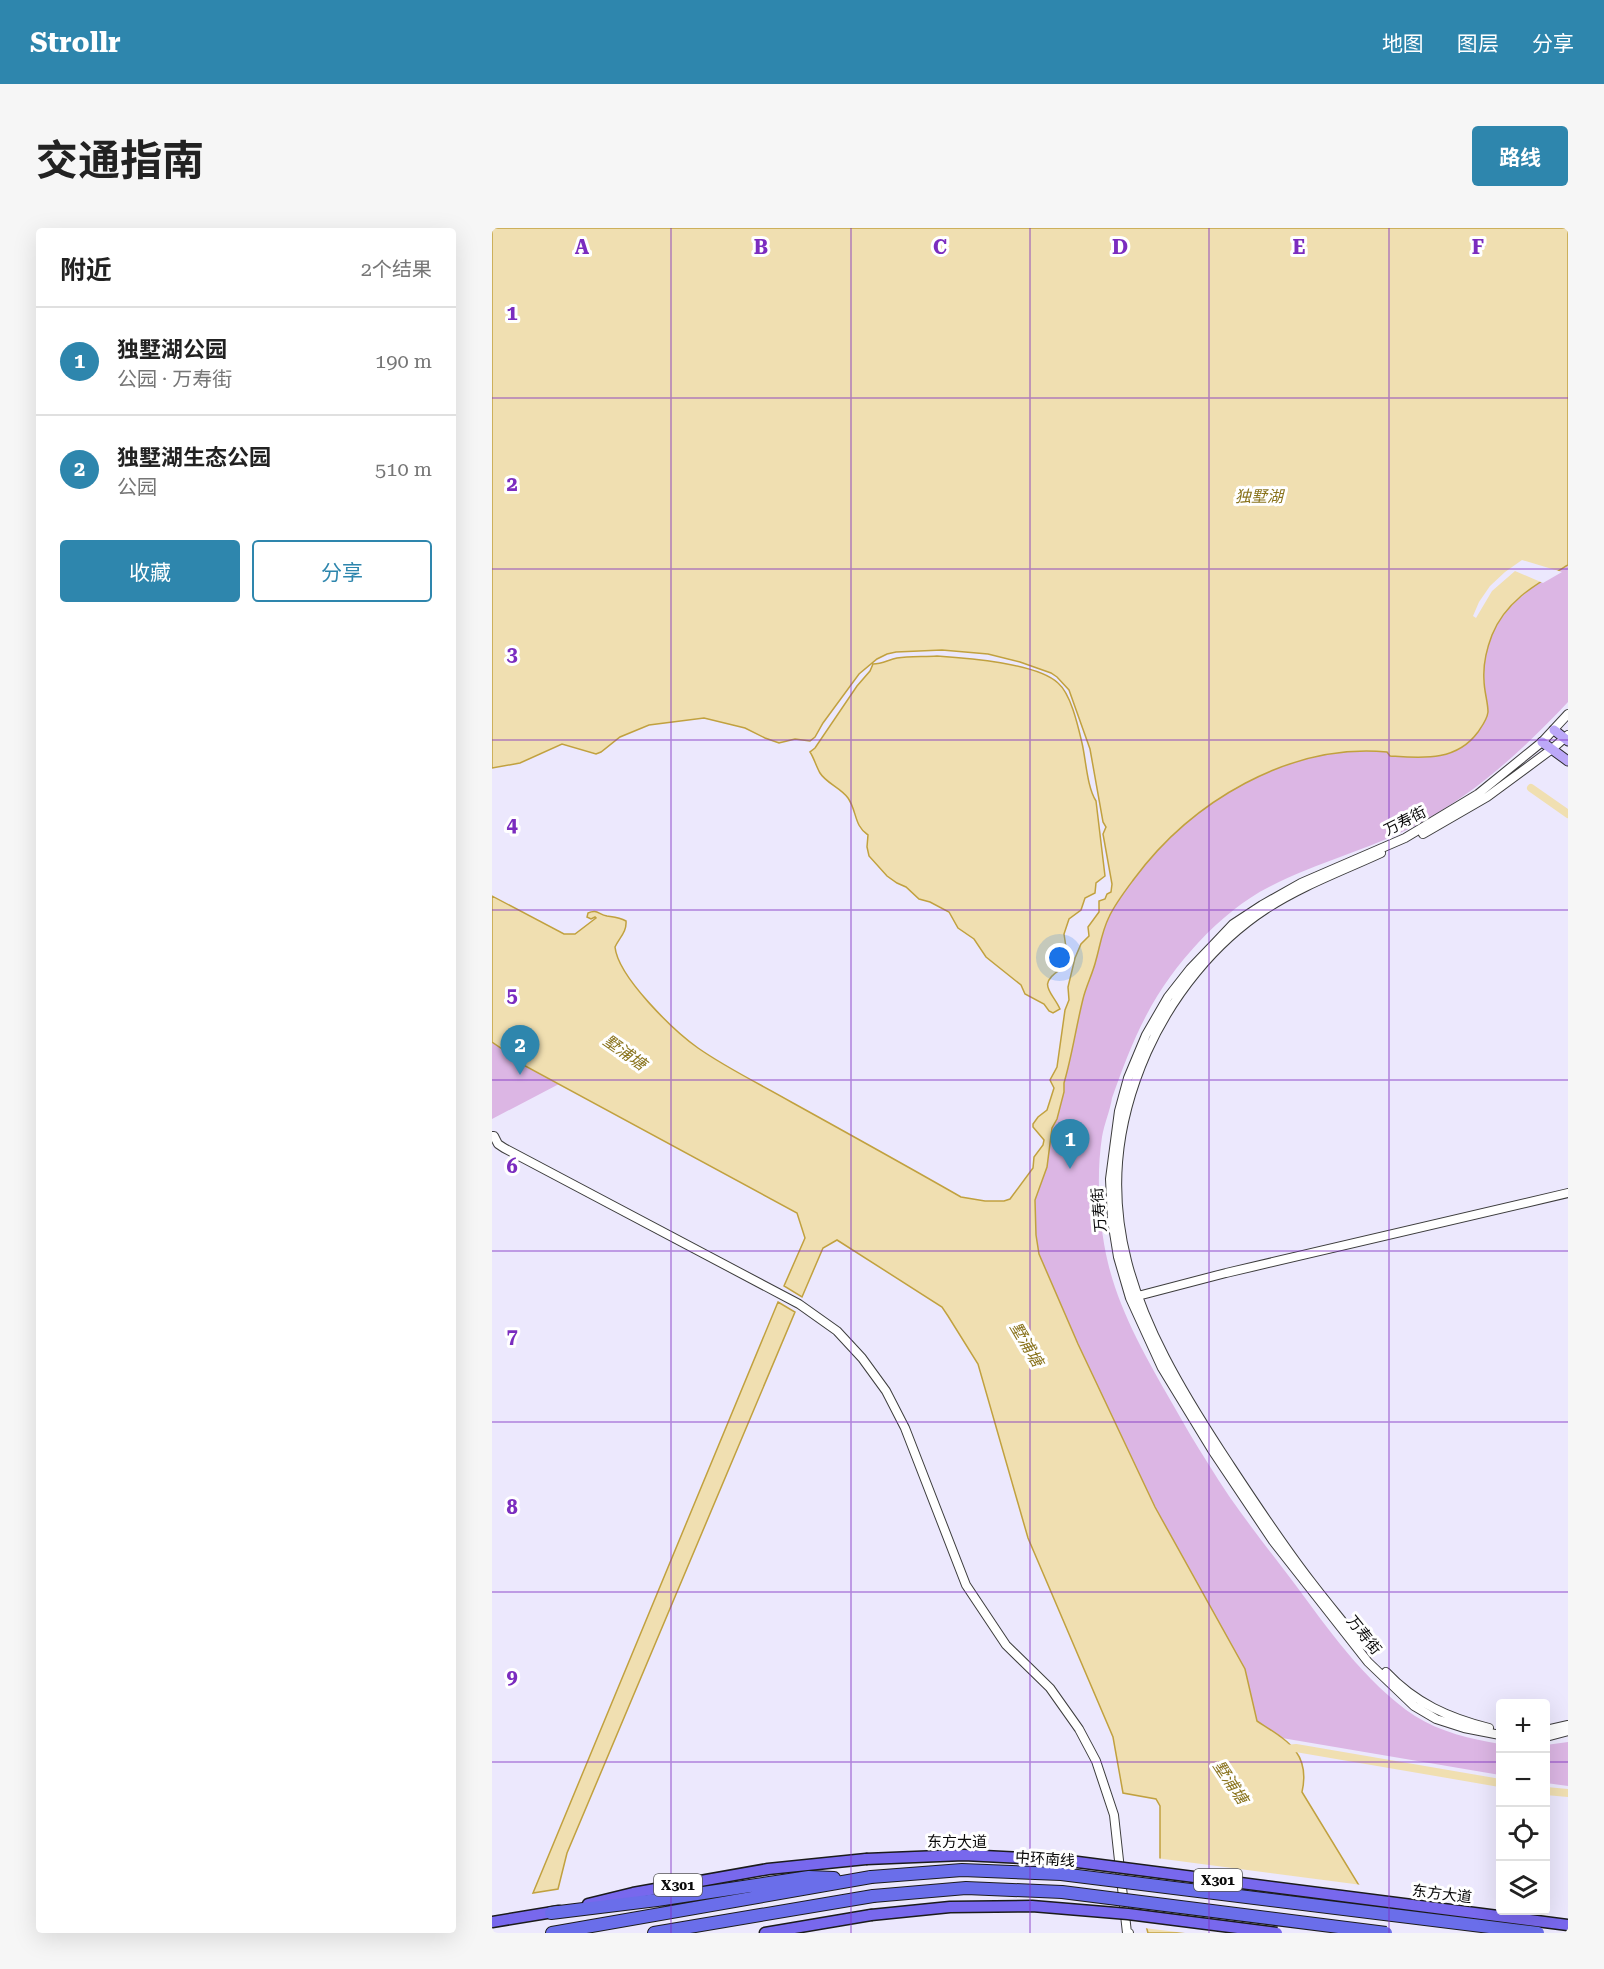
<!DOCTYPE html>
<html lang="zh">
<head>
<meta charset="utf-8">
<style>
	:root { --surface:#fff; --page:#f6f6f6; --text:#222; --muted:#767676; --line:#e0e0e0; --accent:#2e86ad }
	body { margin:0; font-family:"Roboto Serif","Noto Sans SC",serif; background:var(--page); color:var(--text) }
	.controls { position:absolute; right:18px; bottom:18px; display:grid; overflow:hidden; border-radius:6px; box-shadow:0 6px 24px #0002 }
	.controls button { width:54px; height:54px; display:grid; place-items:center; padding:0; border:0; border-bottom:2px solid var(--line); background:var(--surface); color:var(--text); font:30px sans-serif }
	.you { position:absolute; left:568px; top:730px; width:21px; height:21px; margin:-15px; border:4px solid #fff; border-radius:50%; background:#1a73e8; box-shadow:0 0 0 9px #1a73e833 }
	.badge { display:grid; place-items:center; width:39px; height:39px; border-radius:50%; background:var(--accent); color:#fff; font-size:20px; font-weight:700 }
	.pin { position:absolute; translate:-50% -50px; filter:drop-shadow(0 2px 3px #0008) }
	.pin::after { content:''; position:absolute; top:32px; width:21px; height:18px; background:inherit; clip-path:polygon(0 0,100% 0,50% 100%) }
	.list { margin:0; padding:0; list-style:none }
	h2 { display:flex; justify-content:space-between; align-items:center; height:78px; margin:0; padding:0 24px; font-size:26px }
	h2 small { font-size:20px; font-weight:400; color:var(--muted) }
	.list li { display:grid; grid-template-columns:39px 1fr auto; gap:18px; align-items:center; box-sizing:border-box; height:108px; padding:0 24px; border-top:2px solid var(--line) }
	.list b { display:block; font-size:22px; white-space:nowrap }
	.list p { margin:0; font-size:20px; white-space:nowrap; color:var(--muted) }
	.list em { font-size:20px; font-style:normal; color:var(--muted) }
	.actions { display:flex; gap:12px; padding:18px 24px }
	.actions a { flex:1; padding:14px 0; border:2px solid var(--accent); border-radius:6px; text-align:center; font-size:21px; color:var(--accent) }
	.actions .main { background:var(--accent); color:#fff }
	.icon { flex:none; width:33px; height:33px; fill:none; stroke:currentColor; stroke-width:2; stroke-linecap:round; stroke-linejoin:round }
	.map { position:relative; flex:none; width:1076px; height:1705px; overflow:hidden; border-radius:6px }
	header { display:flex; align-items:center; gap:36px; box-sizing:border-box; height:84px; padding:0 30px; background:var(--accent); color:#fff }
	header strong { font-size:28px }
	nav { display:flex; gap:33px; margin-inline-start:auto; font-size:21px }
	.intro { display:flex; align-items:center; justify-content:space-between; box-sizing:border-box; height:144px; padding:0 36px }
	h1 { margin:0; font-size:42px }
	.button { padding:15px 27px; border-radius:6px; background:var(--accent); color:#fff; font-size:21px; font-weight:700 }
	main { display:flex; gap:36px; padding:0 36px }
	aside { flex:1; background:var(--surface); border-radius:6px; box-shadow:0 6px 24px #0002 }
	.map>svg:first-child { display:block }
	.green { fill:#dcb6e4 }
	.water { fill:#f0dfb1; stroke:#c1a13f; stroke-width:1.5 }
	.pier { fill:#ece8fd }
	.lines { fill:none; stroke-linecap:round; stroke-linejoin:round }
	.canal { stroke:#f0dfb1; stroke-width:8 }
	.tertiary-casing { stroke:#3d3d3d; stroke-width:10 }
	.secondary-casing { stroke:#2c2c2c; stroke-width:11 }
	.primary-casing { stroke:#1b1b1b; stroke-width:13 }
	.trunk-casing { stroke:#1b1b1b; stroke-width:14 }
	.tertiary { stroke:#fff; stroke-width:8 }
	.secondary { stroke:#bca8f8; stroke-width:9 }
	.primary { stroke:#7868ed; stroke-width:10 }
	.trunk { stroke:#6a6eea; stroke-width:12 }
	.primary-bridge-casing { stroke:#1b1b1b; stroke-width:13; stroke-linecap:butt }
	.trunk-bridge-casing { stroke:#1b1b1b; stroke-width:14; stroke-linecap:butt }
	.primary-bridge { stroke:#7868ed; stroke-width:10 }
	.trunk-bridge { stroke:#6a6eea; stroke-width:12 }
	.grid { fill:none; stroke:#7b2cbf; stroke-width:1.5; stroke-opacity:0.55 }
	.labels { text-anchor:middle; stroke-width:6; stroke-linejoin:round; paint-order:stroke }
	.shield { fill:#fff; stroke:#545454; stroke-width:1.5 }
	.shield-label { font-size:14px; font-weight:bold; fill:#0a0a0a }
	.street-label { font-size:15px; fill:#0a0a0a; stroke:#fff }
	.water-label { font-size:16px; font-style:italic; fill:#8a741e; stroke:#fff }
	.grid-label { font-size:20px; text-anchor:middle; font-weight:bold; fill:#7b2cbf; stroke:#fff; stroke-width:6; stroke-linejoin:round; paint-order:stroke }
</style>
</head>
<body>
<header>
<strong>Strollr</strong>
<nav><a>地图</a><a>图层</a><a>分享</a></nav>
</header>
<div class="intro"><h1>交通指南</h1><a class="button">路线</a></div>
<main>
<aside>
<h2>附近<small>2个结果</small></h2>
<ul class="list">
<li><span class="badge">1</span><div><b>独墅湖公园</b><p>公园 · 万寿街</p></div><em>190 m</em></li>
<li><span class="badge">2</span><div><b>独墅湖生态公园</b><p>公园</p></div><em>510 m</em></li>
</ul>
<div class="actions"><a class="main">收藏</a><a>分享</a></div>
</aside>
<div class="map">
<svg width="1076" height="1705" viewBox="0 0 1076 1705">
	<rect width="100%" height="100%" fill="#ece8fd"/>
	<!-- green -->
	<path class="green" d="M1076,337V474C1032,521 982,567 924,597C877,622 825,634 777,659C729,683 680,738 655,786C641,812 630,842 620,870C618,883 612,896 610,909C604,947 607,998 616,1035C628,1085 655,1131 680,1175C692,1196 704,1217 717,1237C741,1277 771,1314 799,1351C835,1399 872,1454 923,1488C948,1504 979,1511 1008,1516V1547L790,1510L767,1512L526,996L551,935L587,776L616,685L661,621L729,563L777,540L993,463C986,396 1024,367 1076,337Z
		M0,810L46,838L67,856L0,891Z
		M1076,1514V1558L1054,1555V1517Z"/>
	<!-- water -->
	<path class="water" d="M0,0H1076V337C1046,355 1014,372 1000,407C995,420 991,438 992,452C992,463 996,474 996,484C995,492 990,498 986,504C964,534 930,530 898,528L895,524C797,515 699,574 642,651C633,663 623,676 617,689C610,703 608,718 604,732C601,745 594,758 591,771C584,799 580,828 572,855V864L565,891L560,900L555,939L543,972L544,1007L547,1026L586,1116L663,1279L753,1441L765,1493C794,1512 819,1524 810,1564L896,1705H656L650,1683L691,1691L696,1658L668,1645V1578L664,1571L631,1565L621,1509L536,1310L486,1136L456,1088L450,1079L345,1012L331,1020L310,1069L292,1058L313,1010L305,985L15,828L16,825L0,814V668L72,706H83L104,690L103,689L99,691L95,689L96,685C105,681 106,686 115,688C122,689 127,689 134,693C135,704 127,710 123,719C126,749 182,803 206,820C236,841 270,857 301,875C357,906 413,937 469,969L493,973H512L518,971L541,940L542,929L551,917L552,912L541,899V896L546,889L555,882L562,860L558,852L565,839L573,782L577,772L576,759L583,730L589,716L597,708L596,699L607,684V673L613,671L615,666L619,664L620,656L611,606L614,599L611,594L598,521L577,462L565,449L559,445L528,434L496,426L450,422L404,424L395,426L385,431L367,446L331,495L323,509L318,513L303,511L287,515L273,510L253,500L212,490L157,497L128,509L109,524L104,526L70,516L28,535L0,540Z
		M445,428C474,430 545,435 566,455C579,466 586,498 590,515C594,532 595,559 604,573L613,648L604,655L603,665L593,670L589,682L577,691L572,706L574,719L566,733L570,737L569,741C544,757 560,763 568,781L561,785L557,783L552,776L533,766L529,757L494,729L482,711L466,700L457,684L438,674L427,671L414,659L405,655L395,648L377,628L375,619L376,607C362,598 365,583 356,570C349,560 334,555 328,545C324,538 322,530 318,524L323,520L365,458L378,443L381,436C390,436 396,432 405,430C418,428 432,429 445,428Z
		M286,1074L303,1084L75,1625L66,1661L41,1665Z"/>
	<!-- pier -->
	<path class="pier" d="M1030,332L1070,344L1051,355L1023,343L1000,363L984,390L981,388L987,374L998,358L1013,344Z
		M664,1630L870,1657L899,1705H693L652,1700L647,1683L649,1680L689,1687L693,1660L666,1647Z"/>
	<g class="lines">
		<!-- canal -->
		<path class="canal" d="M1039,560L1076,586
			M794,1521L804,1520L1008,1555
			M1054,1563L1076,1565"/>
		<!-- tertiary casing -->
		<g class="tertiary-casing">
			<path id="tertiary" d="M931,606L995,569L1060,521L1076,507
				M0,908H2L6,916L12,920L307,1076L345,1103L370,1130L394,1163L413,1200L474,1357L514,1417L558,1460L587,1501L604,1533L622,1587L635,1705H637
				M642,1069L734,1045L1076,965
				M869,1417C853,1396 836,1376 820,1355C788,1314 759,1269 730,1225C645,1095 587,978 655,824C680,768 722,715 774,681C809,658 850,643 889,625
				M894,1444C923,1475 957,1490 997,1500
				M1054,1502L1076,1497
				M1008,1507L972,1500L944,1491L922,1478L876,1434L781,1313L720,1222L670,1140L638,1070L626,1029L620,992L618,951L627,883L636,850L654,807L676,769L698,741L723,715L741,696L770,677L809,655L913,610L986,566L1050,514L1076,486
				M1054,1509L1076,1503"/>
		</g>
		<!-- secondary casing -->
		<g class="secondary-casing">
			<path id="secondary" d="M1062,502L1076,513
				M1050,514L1076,533"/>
		</g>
		<!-- primary casing -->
		<g class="primary-casing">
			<path id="primary" d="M96,1676L141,1665L276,1641L374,1631
				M0,1694L67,1683
				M273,1705L379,1687"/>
		</g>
		<!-- trunk casing -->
		<g class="trunk-casing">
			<path id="trunk" d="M59,1685L165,1672L317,1649L342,1650
				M60,1705L379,1649
				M162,1705L381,1668"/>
		</g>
		<!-- tertiary -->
		<use href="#tertiary" class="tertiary"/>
		<!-- secondary -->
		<use href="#secondary" class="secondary"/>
		<!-- primary -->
		<use href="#primary" class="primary"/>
		<!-- trunk -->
		<use href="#trunk" class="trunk"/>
		<!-- primary-bridge casing -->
		<g class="primary-bridge-casing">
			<path id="primary-bridge" d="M374,1631L472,1627L570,1632L1076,1697
				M379,1687L458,1679L540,1678L636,1686L785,1705"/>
		</g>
		<!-- trunk-bridge casing -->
		<g class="trunk-bridge-casing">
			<path id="trunk-bridge" d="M379,1649L470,1642L569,1646L1046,1705
				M381,1668L474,1660L570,1664L894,1705"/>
		</g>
		<!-- primary-bridge -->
		<use href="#primary-bridge" class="primary-bridge"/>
		<!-- trunk-bridge -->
		<use href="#trunk-bridge" class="trunk-bridge"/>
	</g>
	<!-- grid -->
	<path class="grid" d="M179,0V1705M359,0V1705M538,0V1705M717,0V1705M897,0V1705M0,170H1076M0,341H1076M0,512H1076M0,682H1076M0,852H1076M0,1023H1076M0,1194H1076M0,1364H1076M0,1534H1008M1054,1534H1076"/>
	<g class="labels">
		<!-- shield labels -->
		<g class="shield">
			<rect x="702" y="1641" width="48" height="22" rx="4.5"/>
			<rect x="162" y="1646" width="48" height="22" rx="4.5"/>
		</g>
		<g class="shield-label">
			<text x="726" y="1657">X301</text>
			<text x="186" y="1662">X301</text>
		</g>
		<!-- street labels -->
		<g class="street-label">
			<text transform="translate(913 593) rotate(-27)" y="5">万寿街</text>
			<text transform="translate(607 982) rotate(-95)" y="5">万寿街</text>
			<text transform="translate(872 1407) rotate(51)" y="5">万寿街</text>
			<text x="465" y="1619">东方大道</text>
			<text transform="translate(553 1631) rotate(4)" y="5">中环南线</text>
			<text transform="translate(950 1666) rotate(7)" y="5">东方大道</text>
		</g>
		<!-- water labels -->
		<g class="water-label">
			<text x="767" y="274">独墅湖</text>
			<text transform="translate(133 824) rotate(35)" y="6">墅浦塘</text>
			<text transform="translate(535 1116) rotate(59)" y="6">墅浦塘</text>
			<text transform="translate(739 1554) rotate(56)" y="6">墅浦塘</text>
		</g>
	</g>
	<g class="grid-label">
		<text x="90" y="26">A</text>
		<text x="269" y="26">B</text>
		<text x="448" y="26">C</text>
		<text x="628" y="26">D</text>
		<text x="807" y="26">E</text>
		<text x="986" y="26">F</text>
		<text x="20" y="92">1</text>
		<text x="20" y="263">2</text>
		<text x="20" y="433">3</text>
		<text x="20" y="604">4</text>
		<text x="20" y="774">5</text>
		<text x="20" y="945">6</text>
		<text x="20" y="1115">7</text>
		<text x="20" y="1286">8</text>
		<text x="20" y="1456">9</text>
	</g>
</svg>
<div class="controls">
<button>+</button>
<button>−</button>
<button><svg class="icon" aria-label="locate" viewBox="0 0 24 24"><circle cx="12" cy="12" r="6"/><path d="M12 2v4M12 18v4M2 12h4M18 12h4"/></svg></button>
<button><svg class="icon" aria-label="layers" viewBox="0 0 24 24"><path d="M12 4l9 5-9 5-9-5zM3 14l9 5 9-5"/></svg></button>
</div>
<div class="you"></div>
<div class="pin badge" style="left:578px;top:941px">1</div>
<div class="pin badge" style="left:28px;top:847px">2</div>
</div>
</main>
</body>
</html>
